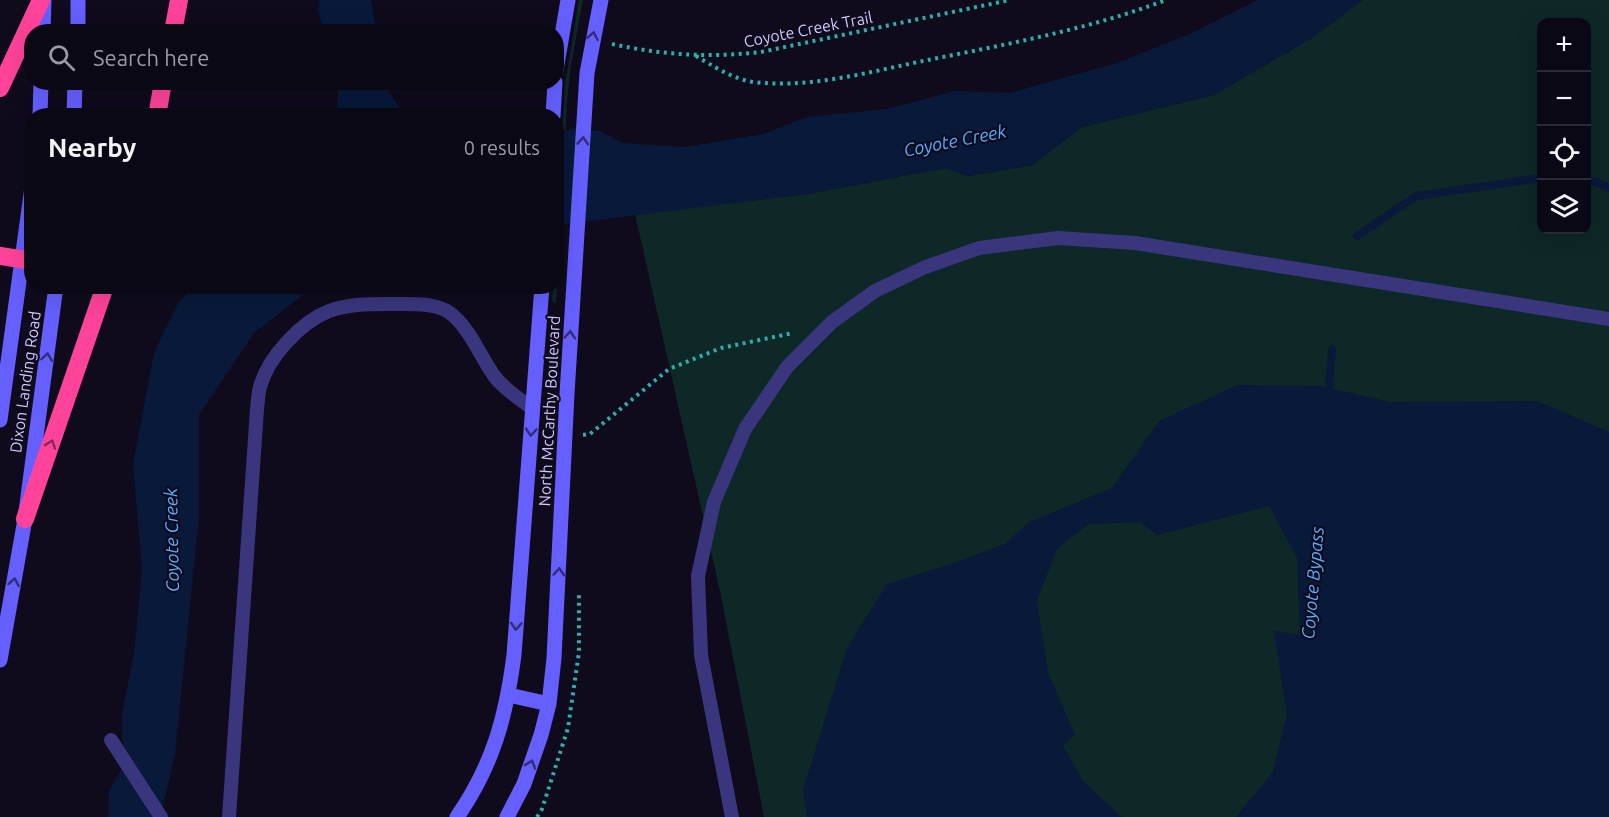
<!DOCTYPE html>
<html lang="en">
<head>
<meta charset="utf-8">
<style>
	:root { --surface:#0b0816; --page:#191623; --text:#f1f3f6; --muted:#9a9aa1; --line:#2b2935 }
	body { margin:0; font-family:Ubuntu,sans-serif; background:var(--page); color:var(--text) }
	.controls { position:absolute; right:18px; top:18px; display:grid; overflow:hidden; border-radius:12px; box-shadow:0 6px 24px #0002 }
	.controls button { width:54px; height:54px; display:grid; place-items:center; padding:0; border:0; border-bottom:2px solid var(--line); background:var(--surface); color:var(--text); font:30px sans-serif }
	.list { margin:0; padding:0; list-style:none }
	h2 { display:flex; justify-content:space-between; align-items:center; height:78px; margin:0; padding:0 24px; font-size:26px }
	h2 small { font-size:20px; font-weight:400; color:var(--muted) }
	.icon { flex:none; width:33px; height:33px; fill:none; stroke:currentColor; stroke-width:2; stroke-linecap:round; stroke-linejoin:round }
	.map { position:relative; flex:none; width:1609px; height:817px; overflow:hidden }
	.search { position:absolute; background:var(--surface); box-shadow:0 6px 24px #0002; left:24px; top:24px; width:540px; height:66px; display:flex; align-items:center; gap:15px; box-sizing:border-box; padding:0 21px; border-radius:24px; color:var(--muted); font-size:22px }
	.panel { position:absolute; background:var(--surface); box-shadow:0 6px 24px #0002; left:24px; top:108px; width:540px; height:186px; border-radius:24px }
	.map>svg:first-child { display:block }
	.green { fill:#0e2727; fill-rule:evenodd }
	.water { fill:#08193a }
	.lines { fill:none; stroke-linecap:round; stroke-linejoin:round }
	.stream { stroke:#08193a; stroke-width:8 }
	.path { stroke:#2bafa9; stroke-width:4; stroke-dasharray:3 4.5; stroke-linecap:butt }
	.service { stroke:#39367d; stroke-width:14 }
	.secondary { stroke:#655fff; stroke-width:15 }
	.motorway { stroke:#ff439a; stroke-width:18 }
	.oneway { stroke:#312d77 }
	.oneway2 { stroke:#87275c }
	.labels { text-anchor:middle; stroke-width:4.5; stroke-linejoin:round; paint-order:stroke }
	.street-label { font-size:16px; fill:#cfc8ff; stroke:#0f0b1d }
	.water-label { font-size:18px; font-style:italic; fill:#56aeff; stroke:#0f0b1d }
</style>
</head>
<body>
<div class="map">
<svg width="1609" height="817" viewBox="0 0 1609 817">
	<rect width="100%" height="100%" fill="#0f0b1d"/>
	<!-- green -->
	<path class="green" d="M579,0H583L571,65L567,101L556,304L552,301L553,287L556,286L557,229L565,85Z
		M1362,0H1609V817H764L721,596L635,214L807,194L945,168L968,176L1032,165L1082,127L1213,95L1310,39ZM1542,22H1586V230H1542Z"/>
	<!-- water -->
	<path class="water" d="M319,0H371L376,31H324L318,11Z
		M1258,0H1362L1310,39L1213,95L1082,127L1032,165L968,176L945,168L807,194L557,225L556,133L575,128L600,131L622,143L685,147L763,134L807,117L886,109L955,91L1010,93L1120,62L1194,32Z
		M338,82L384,83L404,115H337Z
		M193,287H313L254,333L199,415V516L175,755L160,817H108L109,791L123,767L122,714L134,653L142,569L133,464L154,353L178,303Z
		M1238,385L1320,386L1390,402L1537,401L1609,432V817H1236L1273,772L1287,714L1274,631L1300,635L1297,557L1269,506L1157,535L1140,522L1088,524L1057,549L1037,600L1048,673L1075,735L1063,746L1083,781L1120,816L1124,817H807L803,790L847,648L887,584L951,564L1005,544L1029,522L1112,488L1159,421Z"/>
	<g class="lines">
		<!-- stream -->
		<path class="stream" d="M1586,181L1597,182L1609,188
			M1357,236L1416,196L1542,178
			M1328,398L1332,349"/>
		<!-- path -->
		<path class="path" d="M612,44C662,55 710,58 761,52L1010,0
			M696,56C713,66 733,79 753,82C812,89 872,71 928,60C1008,44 1090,29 1166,0
			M583,435L590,434L669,369L721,348L793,333
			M537,817L542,809L568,728L579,652V595"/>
		<!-- service -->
		<path class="service" d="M111,740L161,817
			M229,817L257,409C258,402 258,394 260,387C268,357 301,322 329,311C350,303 375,304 397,304C413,304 437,303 450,313C470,328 481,358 495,377C505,390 520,399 533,409
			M732,817L701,655L698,576L714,502L745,429L787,367L832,322L875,291L923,268L979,248L1058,238L1135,243L1609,319"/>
		<!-- secondary -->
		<path class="secondary" d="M43,32L44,0
			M78,32V0
			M556,70L568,0
			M40,116L41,82
			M74,116L75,82
			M553,116L555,82
			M0,420L32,187
			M0,660L25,519L56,286
			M509,695L549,704
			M457,817C493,765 506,717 514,655L542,286
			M507,817L524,784L541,735L549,704L554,658L567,394L587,73L601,0"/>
		<!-- motorway -->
		<path class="motorway" d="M173,32L179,0
			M0,88L41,0
			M157,116L163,82
			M0,256L32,261
			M25,519L105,286"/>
	</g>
	<!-- one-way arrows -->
	<defs><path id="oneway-chevron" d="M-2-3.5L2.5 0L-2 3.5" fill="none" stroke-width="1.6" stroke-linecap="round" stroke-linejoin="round" transform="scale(1.5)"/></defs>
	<g class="oneway">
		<use href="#oneway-chevron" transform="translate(593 36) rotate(-79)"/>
		<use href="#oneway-chevron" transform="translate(583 141) rotate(-86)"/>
		<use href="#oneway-chevron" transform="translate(570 335) rotate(-86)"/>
		<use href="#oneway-chevron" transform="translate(47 357) rotate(-82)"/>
		<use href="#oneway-chevron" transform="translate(531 432) rotate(95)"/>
		<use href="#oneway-chevron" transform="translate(559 572) rotate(-87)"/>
		<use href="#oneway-chevron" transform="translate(14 582) rotate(-80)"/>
		<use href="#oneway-chevron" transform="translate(516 626) rotate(94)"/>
		<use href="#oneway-chevron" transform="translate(531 764) rotate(-71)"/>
	</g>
	<use class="oneway2" href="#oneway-chevron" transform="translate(51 444) rotate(-71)"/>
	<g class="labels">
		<!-- street labels -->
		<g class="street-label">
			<text transform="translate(808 29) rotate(-11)" y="6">Coyote Creek Trail</text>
			<text transform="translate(25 382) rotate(-82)" y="6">Dixon Landing Road</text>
			<text transform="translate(549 411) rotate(-87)" y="6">North McCarthy Boulevard</text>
		</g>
		<!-- water labels -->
		<g class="water-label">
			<text transform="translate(955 141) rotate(-11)" y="6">Coyote Creek</text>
			<text transform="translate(172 540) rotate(-91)" y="6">Coyote Creek</text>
			<text transform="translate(1313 583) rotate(-85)" y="6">Coyote Bypass</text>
		</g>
	</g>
</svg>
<div class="controls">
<button>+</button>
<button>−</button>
<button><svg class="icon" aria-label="locate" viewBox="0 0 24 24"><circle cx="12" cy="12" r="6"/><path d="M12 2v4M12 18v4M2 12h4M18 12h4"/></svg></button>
<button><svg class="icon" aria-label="layers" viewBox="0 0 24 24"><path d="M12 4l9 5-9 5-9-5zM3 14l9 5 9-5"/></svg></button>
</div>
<div class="search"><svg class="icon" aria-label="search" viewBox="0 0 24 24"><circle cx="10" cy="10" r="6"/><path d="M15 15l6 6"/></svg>Search here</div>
<section class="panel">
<h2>Nearby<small>0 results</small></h2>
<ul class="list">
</ul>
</section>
</div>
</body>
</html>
